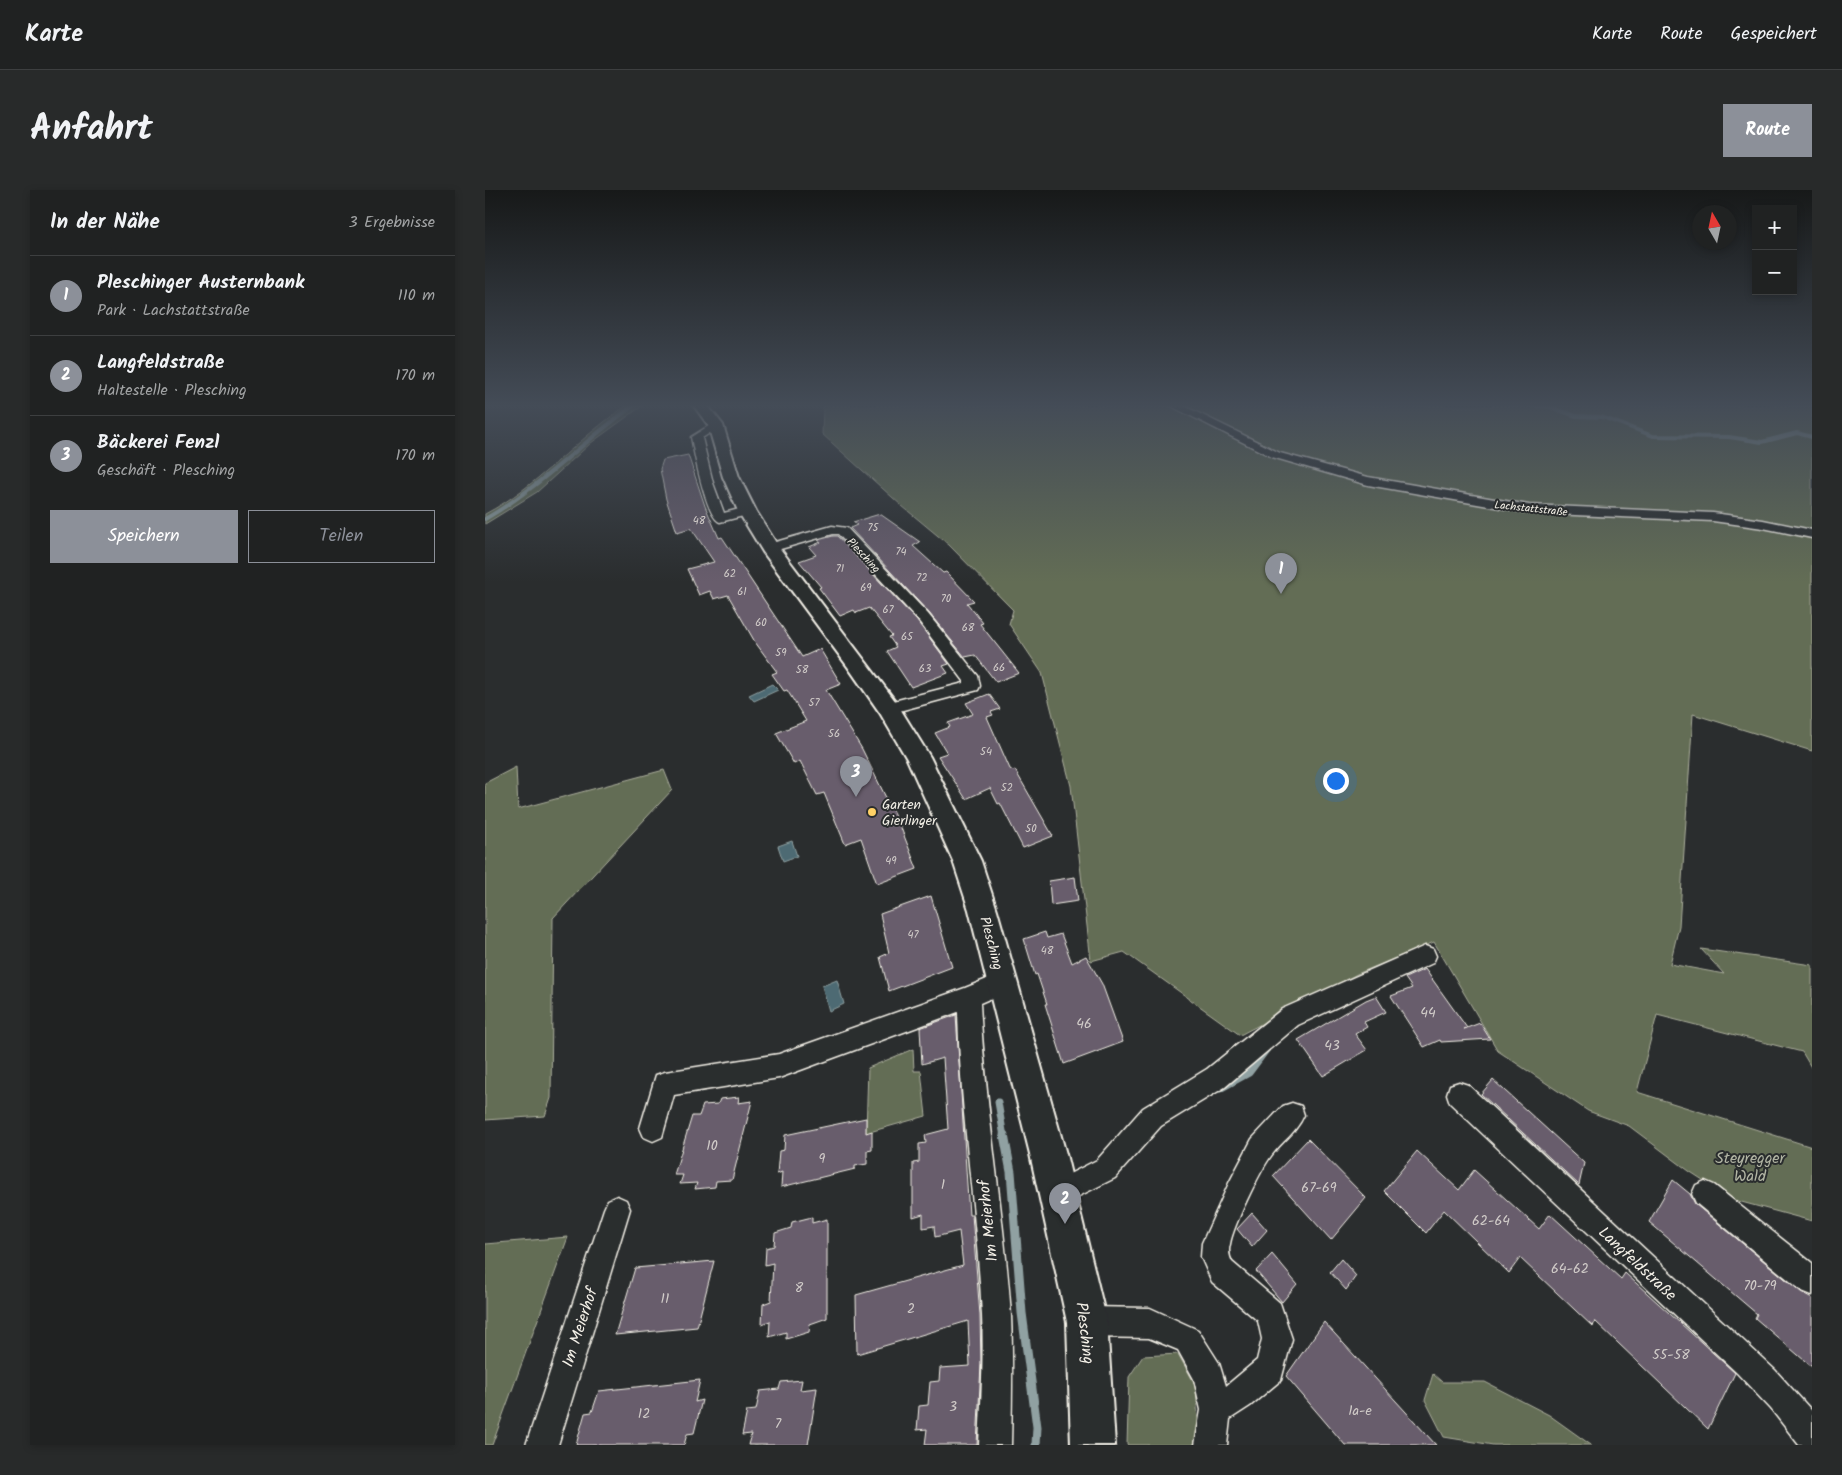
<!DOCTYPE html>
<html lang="de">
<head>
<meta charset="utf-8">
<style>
	:root { --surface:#202222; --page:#282a2a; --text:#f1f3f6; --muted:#a2a4a5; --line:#3d3f40; --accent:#8c9099 }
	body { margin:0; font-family:Kalam,sans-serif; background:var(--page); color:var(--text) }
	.controls { position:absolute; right:15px; top:15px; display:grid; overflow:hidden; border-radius:0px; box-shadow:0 2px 8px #0003 }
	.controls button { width:45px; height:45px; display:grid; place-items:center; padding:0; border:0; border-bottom:1px solid var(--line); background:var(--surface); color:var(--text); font:25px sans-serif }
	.compass { position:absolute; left:1207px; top:15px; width:45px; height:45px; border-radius:50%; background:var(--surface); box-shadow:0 2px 8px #0003; rotate:351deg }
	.you { position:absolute; left:850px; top:590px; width:18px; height:18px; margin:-12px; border:4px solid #fff; border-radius:50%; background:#1a73e8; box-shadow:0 0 0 8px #1a73e833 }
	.badge { display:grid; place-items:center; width:32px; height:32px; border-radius:50%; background:var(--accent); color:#fff; font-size:16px; font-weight:700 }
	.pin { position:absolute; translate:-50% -41px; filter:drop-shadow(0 1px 2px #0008) }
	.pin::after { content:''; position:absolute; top:26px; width:18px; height:15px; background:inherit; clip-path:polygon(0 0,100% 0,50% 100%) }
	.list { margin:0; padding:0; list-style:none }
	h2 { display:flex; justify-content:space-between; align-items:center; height:65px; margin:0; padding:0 20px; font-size:21px }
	h2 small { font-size:16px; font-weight:400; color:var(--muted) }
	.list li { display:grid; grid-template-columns:32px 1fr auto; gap:15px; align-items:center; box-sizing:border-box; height:80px; padding:0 20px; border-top:1px solid var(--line) }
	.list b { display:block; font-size:19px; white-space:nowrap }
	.list p { margin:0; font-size:16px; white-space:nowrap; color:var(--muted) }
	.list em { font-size:16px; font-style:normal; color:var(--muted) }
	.actions { display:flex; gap:10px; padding:15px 20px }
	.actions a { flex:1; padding:11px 0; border:1px solid var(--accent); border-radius:0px; text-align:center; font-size:18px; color:var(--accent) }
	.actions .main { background:var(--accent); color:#fff }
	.map { position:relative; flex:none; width:1327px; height:1255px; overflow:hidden; border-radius:0px }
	header { display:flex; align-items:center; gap:30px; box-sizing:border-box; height:70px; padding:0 25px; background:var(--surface); border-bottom:1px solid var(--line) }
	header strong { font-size:24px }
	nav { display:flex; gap:28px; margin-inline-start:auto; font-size:18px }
	.intro { display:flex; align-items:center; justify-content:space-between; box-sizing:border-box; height:120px; padding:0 30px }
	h1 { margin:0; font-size:35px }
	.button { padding:12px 22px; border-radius:0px; background:var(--accent); color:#fff; font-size:18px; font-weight:700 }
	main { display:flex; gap:30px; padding:0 30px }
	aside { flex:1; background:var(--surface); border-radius:0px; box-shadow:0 2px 8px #0003 }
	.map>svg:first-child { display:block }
	.green { fill:#646d54; stroke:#acaf9e }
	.water { fill:#4e6b73; stroke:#90a1a2 }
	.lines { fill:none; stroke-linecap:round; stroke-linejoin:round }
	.stream-far2 { stroke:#90a1a2; stroke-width:4 }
	.stream-far1 { stroke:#90a1a2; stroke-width:7 }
	.stream { stroke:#90a1a2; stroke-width:9 }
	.building { fill:#685d6c; stroke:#f4f1e8 }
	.minor-casing { stroke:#f4f1e8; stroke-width:3 }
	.secondary-casing { stroke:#f4f1e8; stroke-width:4 }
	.minor { fill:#2a2d2e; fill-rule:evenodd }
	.secondary { fill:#2a2d2e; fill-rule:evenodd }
	.poi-dot { fill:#ffd166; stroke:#2a2d2e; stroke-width:2 }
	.labels { text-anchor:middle; stroke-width:4; stroke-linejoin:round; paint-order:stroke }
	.far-street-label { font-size:11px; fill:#f4f1e8; stroke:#2a2d2e }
	.number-label { font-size:11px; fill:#d1ccc9 }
	.poi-label { font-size:14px; fill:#f4f1e8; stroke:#2a2d2e; text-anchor:start }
	.street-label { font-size:14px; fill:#f4f1e8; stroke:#2a2d2e }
	.near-number-label { font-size:14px; fill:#d1ccc9 }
	.near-park-label { font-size:16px; fill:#b3b6a5; stroke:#2a2d2e }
	.near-street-label { font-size:16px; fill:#f4f1e8; stroke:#2a2d2e }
</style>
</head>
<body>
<header>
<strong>Karte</strong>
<nav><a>Karte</a><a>Route</a><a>Gespeichert</a></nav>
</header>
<div class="intro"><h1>Anfahrt</h1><a class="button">Route</a></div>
<main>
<aside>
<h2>In der Nähe<small>3 Ergebnisse</small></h2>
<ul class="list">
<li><span class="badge">1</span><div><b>Pleschinger Austernbank</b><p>Park · Lachstattstraße</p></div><em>110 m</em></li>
<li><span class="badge">2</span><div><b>Langfeldstraße</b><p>Haltestelle · Plesching</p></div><em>170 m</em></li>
<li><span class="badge">3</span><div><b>Bäckerei Fenzl</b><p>Geschäft · Plesching</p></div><em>170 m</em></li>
</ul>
<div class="actions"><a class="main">Speichern</a><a>Teilen</a></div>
</aside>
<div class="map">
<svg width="1327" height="1255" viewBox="0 0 1327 1255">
	<rect width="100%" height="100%" fill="#2a2d2e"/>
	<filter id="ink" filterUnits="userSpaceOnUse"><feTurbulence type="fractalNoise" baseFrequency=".02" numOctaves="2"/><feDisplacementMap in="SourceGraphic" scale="10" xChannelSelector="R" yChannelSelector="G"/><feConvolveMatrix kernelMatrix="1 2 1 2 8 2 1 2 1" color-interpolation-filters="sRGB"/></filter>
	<g filter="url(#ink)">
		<!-- green -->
		<path class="green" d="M141,216H157L106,253L52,302L0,334V324C53,296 92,249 141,216Z
			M338,216H686L731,240L781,263L802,271L849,285L1052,322L1117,327L1221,329L1268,334L1327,346V561L1208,524L1194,736L1185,774L1239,784L1216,759L1327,775V879L1317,862L1172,825L1152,902L1327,957V1031L1249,1010L1204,981L1144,936L1103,921L1013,861L949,752L872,784L755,845L639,762L606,771L586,596L557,483L524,434L528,420L464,355L417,316L337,244Z
			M695,216H1327V342L1279,332L1039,316L891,290L806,267L777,256Z
			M31,577L33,619L179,580L187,600L68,728L66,908L60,926L0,930V593Z
			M428,859L429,881H436L441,926L381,943L383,878Z
			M83,1047L7,1255H0V1054Z
			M693,1164L711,1196L714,1255H642L644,1187L658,1166Z
			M948,1184L957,1192H1000L1064,1225L1106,1255H1008L959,1247L940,1210Z"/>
		<!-- water -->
		<path class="water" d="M287,494L293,500L269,511L264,505Z
			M307,651L312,666L298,671L293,656Z
			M352,790L359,814L344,821L337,796Z"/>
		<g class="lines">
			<!-- stream-far2 -->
			<path class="stream-far2" d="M1045,216L1065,217L1091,226L1117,227L1168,246L1244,247L1277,252L1312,243L1327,247
				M0,329C54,298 97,252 148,216"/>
			<!-- stream-far1 -->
			<path class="stream-far1" d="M735,899L764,883L782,859
				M513,912L519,947"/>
			<!-- stream -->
			<path class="stream" d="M519,945L526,982L537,1123L552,1237L551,1255"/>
		</g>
		<!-- building -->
		<path class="building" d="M203,265L220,316L234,348L237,347L317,467L335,459L356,494L341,500L377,559L416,638L432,679L392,694L376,648L360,654L339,603L332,605L315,571L309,574L291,543L321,531L302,500L299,501L287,484L292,482L270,452L243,405L229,409L225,401L214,405L202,379L229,372L206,338L192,342L181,309L175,279L178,270Z
			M395,324L435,352L428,356L458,383L461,382L489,411L482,413L498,433L495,434L534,483L511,492L490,465L480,467L444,423L365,338L372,335L368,332Z
			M348,346H352L432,431L464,474L458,476L463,483L426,497L402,461L411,457L404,447L407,446L384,418L371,423L369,420L355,426L334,398L336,397L314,371L331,365L324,357L336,352L333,350Z
			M504,504L515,519L506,522L508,525L502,527L525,579L528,581L530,580L568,646L538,658L515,613L513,614L505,598L481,609L453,566L462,563L450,543L465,537L463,533L488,524L481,513Z
			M590,687L593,711L566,715L564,691Z
			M446,706L467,777L404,801L395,767L404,763L395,724Z
			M560,742L562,748L576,744L587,773L601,766L617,794L638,852L579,874L560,814H562L552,784L550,785L539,749Z
			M940,779L982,838L979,839L995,833L1005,849L956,852L955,850L939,857L906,806L927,798L920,788Z
			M891,806L901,822L879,832L882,837L870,844L882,860L838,886L813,850L881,810Z
			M471,825L484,1025H487L495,1125L496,1174L492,1255H440L442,1239L432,1240L434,1216L443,1215L445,1192L454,1191L455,1178L485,1176L483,1131L372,1164L371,1105L478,1075L474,1041L450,1047L449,1036L438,1038V1024L428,1027V973L434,972V954L441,953L440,945L463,939L458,868L437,874L435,838Z
			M1008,890L1099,973L1094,995L996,904Z
			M254,907L253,913L267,911L247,990L231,991L230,997L210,999L212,993L195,994L198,985H189L207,926H214L218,915L233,914L235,909Z
			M381,928V943L387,941V960L382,961V974L370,976V979L296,997L297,982L292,984L294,961L299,960L300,945Z
			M823,949L881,1008L846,1050L788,986Z
			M932,961L974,1000L989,980L1054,1039L1065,1024L1136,1089L1140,1083L1250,1183L1223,1239L1110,1131L1108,1137L1035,1068L1024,1083L959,1020L941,1043L899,1001Z
			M1188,990L1205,1004L1210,1014L1316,1102L1327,1108V1177L1270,1128L1272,1124L1164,1032Z
			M767,1023L782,1040L767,1057L752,1039Z
			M327,1027V1033L342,1029V1128L325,1134L324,1142L301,1149V1142L284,1147L285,1131L277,1134L278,1114L286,1111L288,1073L280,1075L281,1058L289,1056L290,1043L306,1038L307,1032Z
			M787,1064L812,1094L797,1112L771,1081Z
			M856,1069L871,1086L861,1100L845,1082Z
			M229,1071L212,1137L130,1145L150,1078Z
			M839,1132L951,1255H860L801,1186Z
			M215,1190L210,1212L217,1210L209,1243L202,1244L199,1255H91L100,1223L107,1222L114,1201Z
			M317,1190L315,1200L332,1198L323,1255H263L266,1244L257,1245L262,1221L271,1220L275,1201L294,1199L296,1192Z"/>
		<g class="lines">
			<!-- minor casing -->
			<g class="minor-casing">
				<path id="minor" d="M686,216H699L795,263L883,287L1044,315L1228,323L1278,330L1327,340V348L1278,338L1228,331L1044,323L883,295L787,267Z
					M230,232L234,233L235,235L234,237L217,248L228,293L239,323L262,317L268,321L266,324L235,332C221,328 209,262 206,247Z
					M347,336L362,338L443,424L493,486L495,496L493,500L403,524L397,522L395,518L397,514L479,493V491L433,430L353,344H348L285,362L278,358L280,355Z
					M940,756L948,759L951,766L948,773L813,835L740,897L676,936L630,988L572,1017L563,1013L559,1004L563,995L612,970L658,918L722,879L797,819Z
					M517,783L525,786L528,793L525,800L495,813C500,918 519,1021 526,1126C528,1169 527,1212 526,1255H494C496,1212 499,1169 497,1125C492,1024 475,923 473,822L294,888L189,905L177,947L168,951L159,947L155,938L171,885L180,882L294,864L480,798Z
					M974,892L983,895L1290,1180L1327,1221V1255H1314L1286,1219L1252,1183L965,913L962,904L965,895Z
					M807,913L816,916L819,925C812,942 796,952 786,966C775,981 748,1036 745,1054C743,1060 744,1066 747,1072L795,1113L807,1149L796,1190L765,1216L745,1229L742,1255H710L716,1220L709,1189L693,1160L664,1148L602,1147L592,1142L587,1132L592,1122L602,1117L665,1118L713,1140L734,1173L741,1196L772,1170L777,1149L773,1131L727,1092L716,1067L717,1053L744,993L767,949L798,916Z
					M1220,991L1229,995L1327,1073V1105L1317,1101L1211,1013L1207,1004L1211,995Z
					M132,1006L141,1010L145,1019L73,1255H41L119,1019L123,1010Z"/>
			</g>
			<!-- secondary casing -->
			<g class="secondary-casing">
				<path id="secondary" d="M209,216H223L238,235L254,287L271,321L293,356L411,512L445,567L496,671L512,720L581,964L622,1132L630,1255H586L582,1132L545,964L484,720L468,671L422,569L395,523L363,477L278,362L253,321L238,287L223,235Z"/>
			</g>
			<!-- minor -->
			<use href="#minor" class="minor"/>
			<!-- secondary -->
			<use href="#secondary" class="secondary"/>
		</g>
	</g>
	<!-- sky -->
	<linearGradient id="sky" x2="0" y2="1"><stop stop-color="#171919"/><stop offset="0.55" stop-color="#444c57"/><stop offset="1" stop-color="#444c57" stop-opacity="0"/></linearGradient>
	<rect width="1327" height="392" fill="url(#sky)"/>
	<!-- markers -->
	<circle class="poi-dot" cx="387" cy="622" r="5"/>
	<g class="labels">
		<!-- far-street labels -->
		<g class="far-street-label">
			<text transform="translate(1046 318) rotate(6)" y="4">Lachstattstraße</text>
			<text transform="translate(379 365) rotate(47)" y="4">Plesching</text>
		</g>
		<!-- number labels -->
		<g class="number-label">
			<text x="214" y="334">48</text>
			<text x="388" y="341">75</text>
			<text x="416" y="365">74</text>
			<text x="355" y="382">71</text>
			<text x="245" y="387">62</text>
			<text x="437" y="391">72</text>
			<text x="381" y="401">69</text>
			<text x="257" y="405">61</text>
			<text x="461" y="412">70</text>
			<text x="403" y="423">67</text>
			<text x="276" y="436">60</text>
			<text x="483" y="441">68</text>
			<text x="422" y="450">65</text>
			<text x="296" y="466">59</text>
			<text x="514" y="481">66</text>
			<text x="440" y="482">63</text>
			<text x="317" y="483">58</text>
			<text x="329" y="516">57</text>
			<text x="349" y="547">56</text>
			<text x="501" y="565">54</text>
			<text x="522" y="601">52</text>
			<text x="546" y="642">50</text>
			<text x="406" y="674">49</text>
			<text x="428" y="748">47</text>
			<text x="562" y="764">48</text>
		</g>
		<!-- poi labels -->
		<g class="poi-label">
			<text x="397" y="619">Garten<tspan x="397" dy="16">Gierlinger</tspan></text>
		</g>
		<!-- street labels -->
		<g class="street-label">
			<text transform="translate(507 753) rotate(75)" y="5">Plesching</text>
		</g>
		<!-- near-number labels -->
		<g class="near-number-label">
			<text x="943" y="827">44</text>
			<text x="599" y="838">46</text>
			<text x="847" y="860">43</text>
			<text x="227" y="960">10</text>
			<text x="337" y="973">9</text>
			<text x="458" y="999">1</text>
			<text x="834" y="1002">67-69</text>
			<text x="1006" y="1035">62-64</text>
			<text x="1085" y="1083">64-62</text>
			<text x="1275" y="1100">70-79</text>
			<text x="314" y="1102">8</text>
			<text x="180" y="1113">11</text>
			<text x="426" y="1123">2</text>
			<text x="1186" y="1169">55-58</text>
			<text x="468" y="1221">3</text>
			<text x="875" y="1225">1a-e</text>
			<text x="159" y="1228">12</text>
			<text x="293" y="1238">7</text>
		</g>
		<!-- near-park labels -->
		<g class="near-park-label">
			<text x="1265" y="973">Steyregger<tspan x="1265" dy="18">Wald</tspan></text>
		</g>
		<!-- near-street labels -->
		<g class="near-street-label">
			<text transform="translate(502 1031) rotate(-96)" y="6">Im Meierhof</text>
			<text transform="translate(1153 1073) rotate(43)" y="6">Langfeldstraße</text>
			<text transform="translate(94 1137) rotate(-72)" y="6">Im Meierhof</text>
			<text transform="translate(601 1143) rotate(83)" y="6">Plesching</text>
		</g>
	</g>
</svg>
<div class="controls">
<button>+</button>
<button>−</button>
</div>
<svg class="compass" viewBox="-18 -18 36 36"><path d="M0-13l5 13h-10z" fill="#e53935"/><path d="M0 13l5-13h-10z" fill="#a2a4a5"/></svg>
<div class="you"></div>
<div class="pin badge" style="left:796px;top:404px">1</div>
<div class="pin badge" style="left:580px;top:1034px">2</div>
<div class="pin badge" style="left:371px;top:607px">3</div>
</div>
</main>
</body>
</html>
